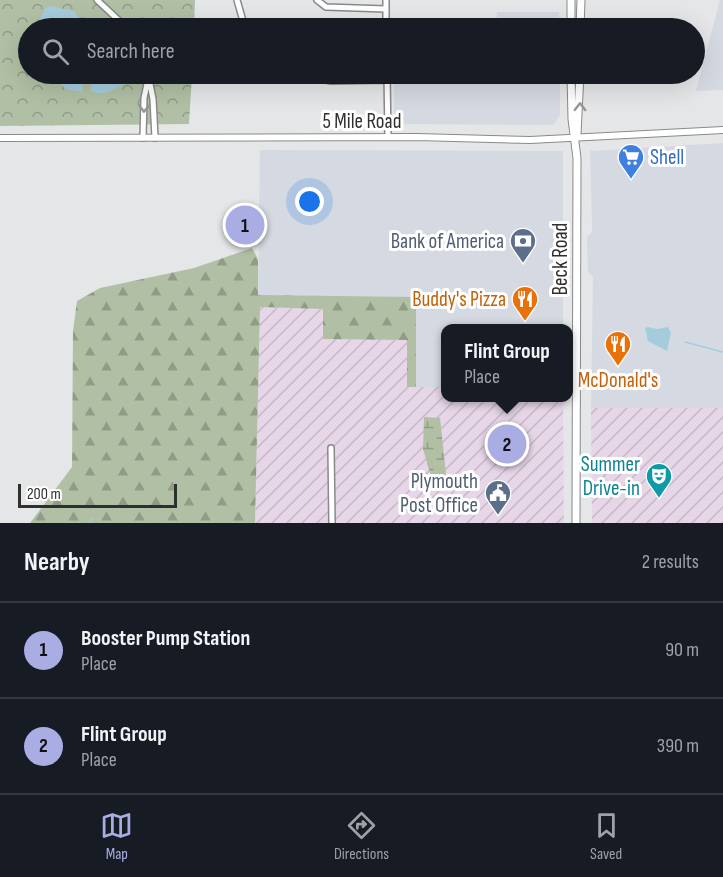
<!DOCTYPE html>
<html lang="en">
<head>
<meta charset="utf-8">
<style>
	:root { --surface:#171b24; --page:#242831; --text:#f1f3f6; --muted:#9ea1a6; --line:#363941; --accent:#a9ade4 }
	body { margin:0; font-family:"Sofia Sans Condensed",sans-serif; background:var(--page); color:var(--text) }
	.scale { position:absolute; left:18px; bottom:15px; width:159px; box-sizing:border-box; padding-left:6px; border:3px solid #2f2f30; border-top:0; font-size:16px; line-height:21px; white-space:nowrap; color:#2f2f30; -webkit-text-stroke:4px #fff; paint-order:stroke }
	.you { position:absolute; left:310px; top:202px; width:21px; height:21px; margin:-15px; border:4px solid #fff; border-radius:50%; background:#1a73e8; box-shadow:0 0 0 9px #1a73e833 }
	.badge { display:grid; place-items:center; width:39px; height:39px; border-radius:50%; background:var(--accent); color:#111; font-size:20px; font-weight:700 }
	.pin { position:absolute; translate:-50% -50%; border:3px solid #fff; box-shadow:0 2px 6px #0006 }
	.popup { position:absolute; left:441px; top:324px; width:132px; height:78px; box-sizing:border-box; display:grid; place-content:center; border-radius:12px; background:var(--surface); filter:drop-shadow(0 2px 4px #0005); font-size:20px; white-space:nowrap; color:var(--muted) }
	.popup b { font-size:22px; color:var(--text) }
	.popup::after { content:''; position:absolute; left:50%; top:100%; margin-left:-12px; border:12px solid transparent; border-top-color:var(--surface) }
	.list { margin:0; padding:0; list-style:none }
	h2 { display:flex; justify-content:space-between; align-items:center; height:78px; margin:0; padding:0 24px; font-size:26px }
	h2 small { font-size:20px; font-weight:400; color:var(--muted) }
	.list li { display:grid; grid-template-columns:39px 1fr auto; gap:18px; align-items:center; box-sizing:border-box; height:96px; padding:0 24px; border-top:2px solid var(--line) }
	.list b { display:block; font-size:22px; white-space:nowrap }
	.list p { margin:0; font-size:20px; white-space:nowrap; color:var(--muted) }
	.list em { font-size:20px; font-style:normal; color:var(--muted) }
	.icon { flex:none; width:33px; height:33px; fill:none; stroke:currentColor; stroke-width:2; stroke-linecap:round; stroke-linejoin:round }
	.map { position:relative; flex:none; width:723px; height:523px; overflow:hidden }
	.search { position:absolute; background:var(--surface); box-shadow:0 6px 24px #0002; left:18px; right:18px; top:18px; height:66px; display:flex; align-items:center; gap:15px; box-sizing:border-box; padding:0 21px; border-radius:33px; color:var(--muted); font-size:22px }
	.sheet { height:270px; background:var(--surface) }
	nav { display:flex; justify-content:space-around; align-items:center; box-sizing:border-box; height:84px; border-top:2px solid var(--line); background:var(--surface); font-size:16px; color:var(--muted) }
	nav a { display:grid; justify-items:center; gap:3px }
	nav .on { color:var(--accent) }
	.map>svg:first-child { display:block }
	.built { fill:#d5dae2 }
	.industrial { fill:url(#industrial-furrows) }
	.forest { fill:url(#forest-firs) }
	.wetland { fill:url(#wetland-marsh) }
	.park { fill:url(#park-crowns) }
	.water { fill:#a5ccdd }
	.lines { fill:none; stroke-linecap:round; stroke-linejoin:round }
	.stream { stroke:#a5ccdd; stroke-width:1.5 }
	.minor-casing { stroke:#898a8b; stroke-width:8 }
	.tertiary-casing { stroke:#898a8b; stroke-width:8 }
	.secondary-casing { stroke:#898a8b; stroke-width:9 }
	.minor { stroke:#fff; stroke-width:5 }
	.tertiary { stroke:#fff; stroke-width:6 }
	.secondary { stroke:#fff; stroke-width:7 }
	.oneway { stroke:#979798 }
	.labels { text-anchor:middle; stroke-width:6; stroke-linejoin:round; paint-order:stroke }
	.street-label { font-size:21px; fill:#2f2f30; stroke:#fff }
	.shop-label { font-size:21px; fill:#366cbe; stroke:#fff; text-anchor:start }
	.service-label { font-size:21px; fill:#4e5e75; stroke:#fff; text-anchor:end }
	.food-label { font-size:21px; fill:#c56008; stroke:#fff; text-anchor:end }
	.culture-label { font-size:21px; fill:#0d838f; stroke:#fff; text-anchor:end }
</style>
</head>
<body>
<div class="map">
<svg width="723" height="523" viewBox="0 0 723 523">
	<defs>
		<pattern id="industrial-furrows" width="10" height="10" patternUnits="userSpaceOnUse" patternTransform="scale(1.5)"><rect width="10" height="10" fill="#e6d6e8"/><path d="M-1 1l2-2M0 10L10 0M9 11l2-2" fill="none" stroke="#c6b8c7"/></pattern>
		<pattern id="forest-firs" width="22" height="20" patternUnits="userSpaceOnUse" patternTransform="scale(1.5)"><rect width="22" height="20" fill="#b1c0a5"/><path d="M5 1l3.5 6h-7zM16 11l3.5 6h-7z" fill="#909c87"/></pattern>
		<pattern id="wetland-marsh" width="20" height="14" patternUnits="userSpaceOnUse" patternTransform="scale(1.5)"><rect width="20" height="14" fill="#b1c0a5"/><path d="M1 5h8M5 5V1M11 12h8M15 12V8" fill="none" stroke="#909c87"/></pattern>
		<pattern id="park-crowns" width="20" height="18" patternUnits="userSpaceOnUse" patternTransform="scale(1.5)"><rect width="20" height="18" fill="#b1c0a5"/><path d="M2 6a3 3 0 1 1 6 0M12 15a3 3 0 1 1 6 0" fill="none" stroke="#909c87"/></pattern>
	</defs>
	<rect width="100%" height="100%" fill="#e5e6e7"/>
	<!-- built -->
	<path class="built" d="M720,0H723V90L696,91Z
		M497,12H559L560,28H496Z
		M394,74H560V115L553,125L394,124Z
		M723,143V408H591L593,277L588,272L587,237L592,232V226L590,151Z
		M260,150L563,151V328H446L445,387H407L258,295Z"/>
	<!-- industrial -->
	<path class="industrial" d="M260,307L323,308V339L407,340V387H445L446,398H563L564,523H255Z
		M591,408H723V523H592Z"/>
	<!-- forest -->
	<path class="forest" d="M252,248L258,259V295L416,297V387H407V340L323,339V309L260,307L255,523H30L72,467L73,331L77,301L100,288L194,268Z"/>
	<!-- wetland -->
	<path class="wetland" d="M424,417L440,418L447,484L433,483L423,449Z"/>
	<!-- park -->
	<path class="park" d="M0,0H195L194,28H28V74H192L189,124L0,126Z"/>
	<!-- water -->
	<path class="water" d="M50,6L74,11L85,28H36L45,9Z
		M51,74H83L82,92L66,89Z
		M92,74H123L124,84C113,90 103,97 91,91Z
		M648,327L657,329L668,327L671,333L667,351L648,341L645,328Z"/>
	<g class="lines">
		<!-- stream -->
		<path class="stream" d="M685,342L723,352
			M89,523L93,519"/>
		<!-- minor casing -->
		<g class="minor-casing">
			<path id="minor" d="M97,0L127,28
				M237,0L245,28
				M317,0L326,7L386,9
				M386,0V28
				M148,74L153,99L155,138
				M298,74L331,81L388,80
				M387,74L388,137
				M143,138L144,98L148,79
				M331,448L332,523"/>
		</g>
		<!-- tertiary casing -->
		<g class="tertiary-casing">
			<path id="tertiary" d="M0,138L417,137L530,140L723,130"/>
		</g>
		<!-- secondary casing -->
		<g class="secondary-casing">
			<path id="secondary" d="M571,28V0
				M580,28L581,0
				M571,74L572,119L577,158L576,523
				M577,134L580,74"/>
		</g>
		<!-- minor -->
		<use href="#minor" class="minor"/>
		<!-- tertiary -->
		<use href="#tertiary" class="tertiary"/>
		<!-- secondary -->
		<use href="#secondary" class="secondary"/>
	</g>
	<!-- one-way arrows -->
	<defs><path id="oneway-chevron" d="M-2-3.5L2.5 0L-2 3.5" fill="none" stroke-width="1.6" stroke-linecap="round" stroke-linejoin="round" transform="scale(1.5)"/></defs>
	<g class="oneway">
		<use href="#oneway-chevron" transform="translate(580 107) rotate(-89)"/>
		<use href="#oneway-chevron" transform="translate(144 108) rotate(92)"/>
	</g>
	<!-- icons -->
	<defs>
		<g id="supermarket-pin" transform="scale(1.35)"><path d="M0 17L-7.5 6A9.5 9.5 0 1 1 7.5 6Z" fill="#3f7fe0" stroke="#fff"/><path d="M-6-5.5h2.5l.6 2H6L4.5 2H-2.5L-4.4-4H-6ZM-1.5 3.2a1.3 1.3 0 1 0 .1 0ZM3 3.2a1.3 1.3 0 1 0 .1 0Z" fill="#fff"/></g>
		<g id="bank-pin" transform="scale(1.35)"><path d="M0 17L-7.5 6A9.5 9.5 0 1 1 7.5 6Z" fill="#5c6f8a" stroke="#fff"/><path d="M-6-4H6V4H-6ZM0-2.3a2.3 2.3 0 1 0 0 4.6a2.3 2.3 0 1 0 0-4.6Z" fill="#fff"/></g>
		<g id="restaurant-pin" transform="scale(1.35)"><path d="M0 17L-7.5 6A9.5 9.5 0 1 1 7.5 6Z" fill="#e8710a" stroke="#fff"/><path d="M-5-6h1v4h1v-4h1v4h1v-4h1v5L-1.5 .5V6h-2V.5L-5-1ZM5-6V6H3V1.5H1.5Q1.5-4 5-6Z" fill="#fff"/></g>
		<g id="theatre-pin" transform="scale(1.35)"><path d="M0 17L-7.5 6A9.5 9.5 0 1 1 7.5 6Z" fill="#0f9aa8" stroke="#fff"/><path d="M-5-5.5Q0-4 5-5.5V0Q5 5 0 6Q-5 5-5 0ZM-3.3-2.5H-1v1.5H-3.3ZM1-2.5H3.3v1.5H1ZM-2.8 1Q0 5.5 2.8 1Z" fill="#fff"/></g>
		<g id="civic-pin" transform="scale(1.35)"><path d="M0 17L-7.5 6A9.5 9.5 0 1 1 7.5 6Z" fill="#5c6f8a" stroke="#fff"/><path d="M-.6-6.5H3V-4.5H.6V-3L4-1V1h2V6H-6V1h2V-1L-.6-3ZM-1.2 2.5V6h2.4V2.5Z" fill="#fff"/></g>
	</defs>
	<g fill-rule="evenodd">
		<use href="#supermarket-pin" x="631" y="157"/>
		<use href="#bank-pin" x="523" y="241"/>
		<use href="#restaurant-pin" x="525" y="299"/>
		<use href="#restaurant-pin" x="618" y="344"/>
		<use href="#theatre-pin" x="659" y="476"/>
		<use href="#civic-pin" x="498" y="493"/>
	</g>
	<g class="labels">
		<!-- street labels -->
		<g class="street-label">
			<text x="362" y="128">5 Mile Road</text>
			<text transform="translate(560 259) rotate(-90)" y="7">Beck Road</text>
		</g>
		<!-- shop labels -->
		<g class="shop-label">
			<text x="650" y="164">Shell</text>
		</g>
		<!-- service labels -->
		<g class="service-label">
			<text x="504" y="248">Bank of America</text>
			<text x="478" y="488">Plymouth<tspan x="478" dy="24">Post Office</tspan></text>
		</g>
		<!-- food labels -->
		<g class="food-label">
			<text x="506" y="306">Buddy's Pizza</text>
			<text x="618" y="387" text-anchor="middle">McDonald's</text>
		</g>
		<!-- culture labels -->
		<g class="culture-label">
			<text x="640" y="471">Summer<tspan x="640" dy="24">Drive-in</tspan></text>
		</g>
	</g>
</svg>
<div class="scale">200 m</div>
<div class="you"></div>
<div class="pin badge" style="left:245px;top:225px">1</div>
<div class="pin badge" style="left:507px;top:444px">2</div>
<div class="popup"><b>Flint Group</b>Place</div>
<div class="search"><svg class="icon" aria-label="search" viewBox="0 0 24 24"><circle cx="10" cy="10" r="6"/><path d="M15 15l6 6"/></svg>Search here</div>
</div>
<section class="sheet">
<h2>Nearby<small>2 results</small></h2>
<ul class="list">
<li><span class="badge">1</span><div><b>Booster Pump Station</b><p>Place</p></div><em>90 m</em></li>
<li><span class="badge">2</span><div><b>Flint Group</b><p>Place</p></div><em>390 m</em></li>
</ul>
</section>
<nav>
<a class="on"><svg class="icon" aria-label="map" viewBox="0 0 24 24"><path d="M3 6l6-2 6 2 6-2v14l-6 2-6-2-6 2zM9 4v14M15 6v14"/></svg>Map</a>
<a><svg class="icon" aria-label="directions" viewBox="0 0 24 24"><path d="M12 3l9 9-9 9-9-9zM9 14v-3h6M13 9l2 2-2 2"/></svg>Directions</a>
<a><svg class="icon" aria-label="saved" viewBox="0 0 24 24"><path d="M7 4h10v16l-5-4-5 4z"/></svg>Saved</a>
</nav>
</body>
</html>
